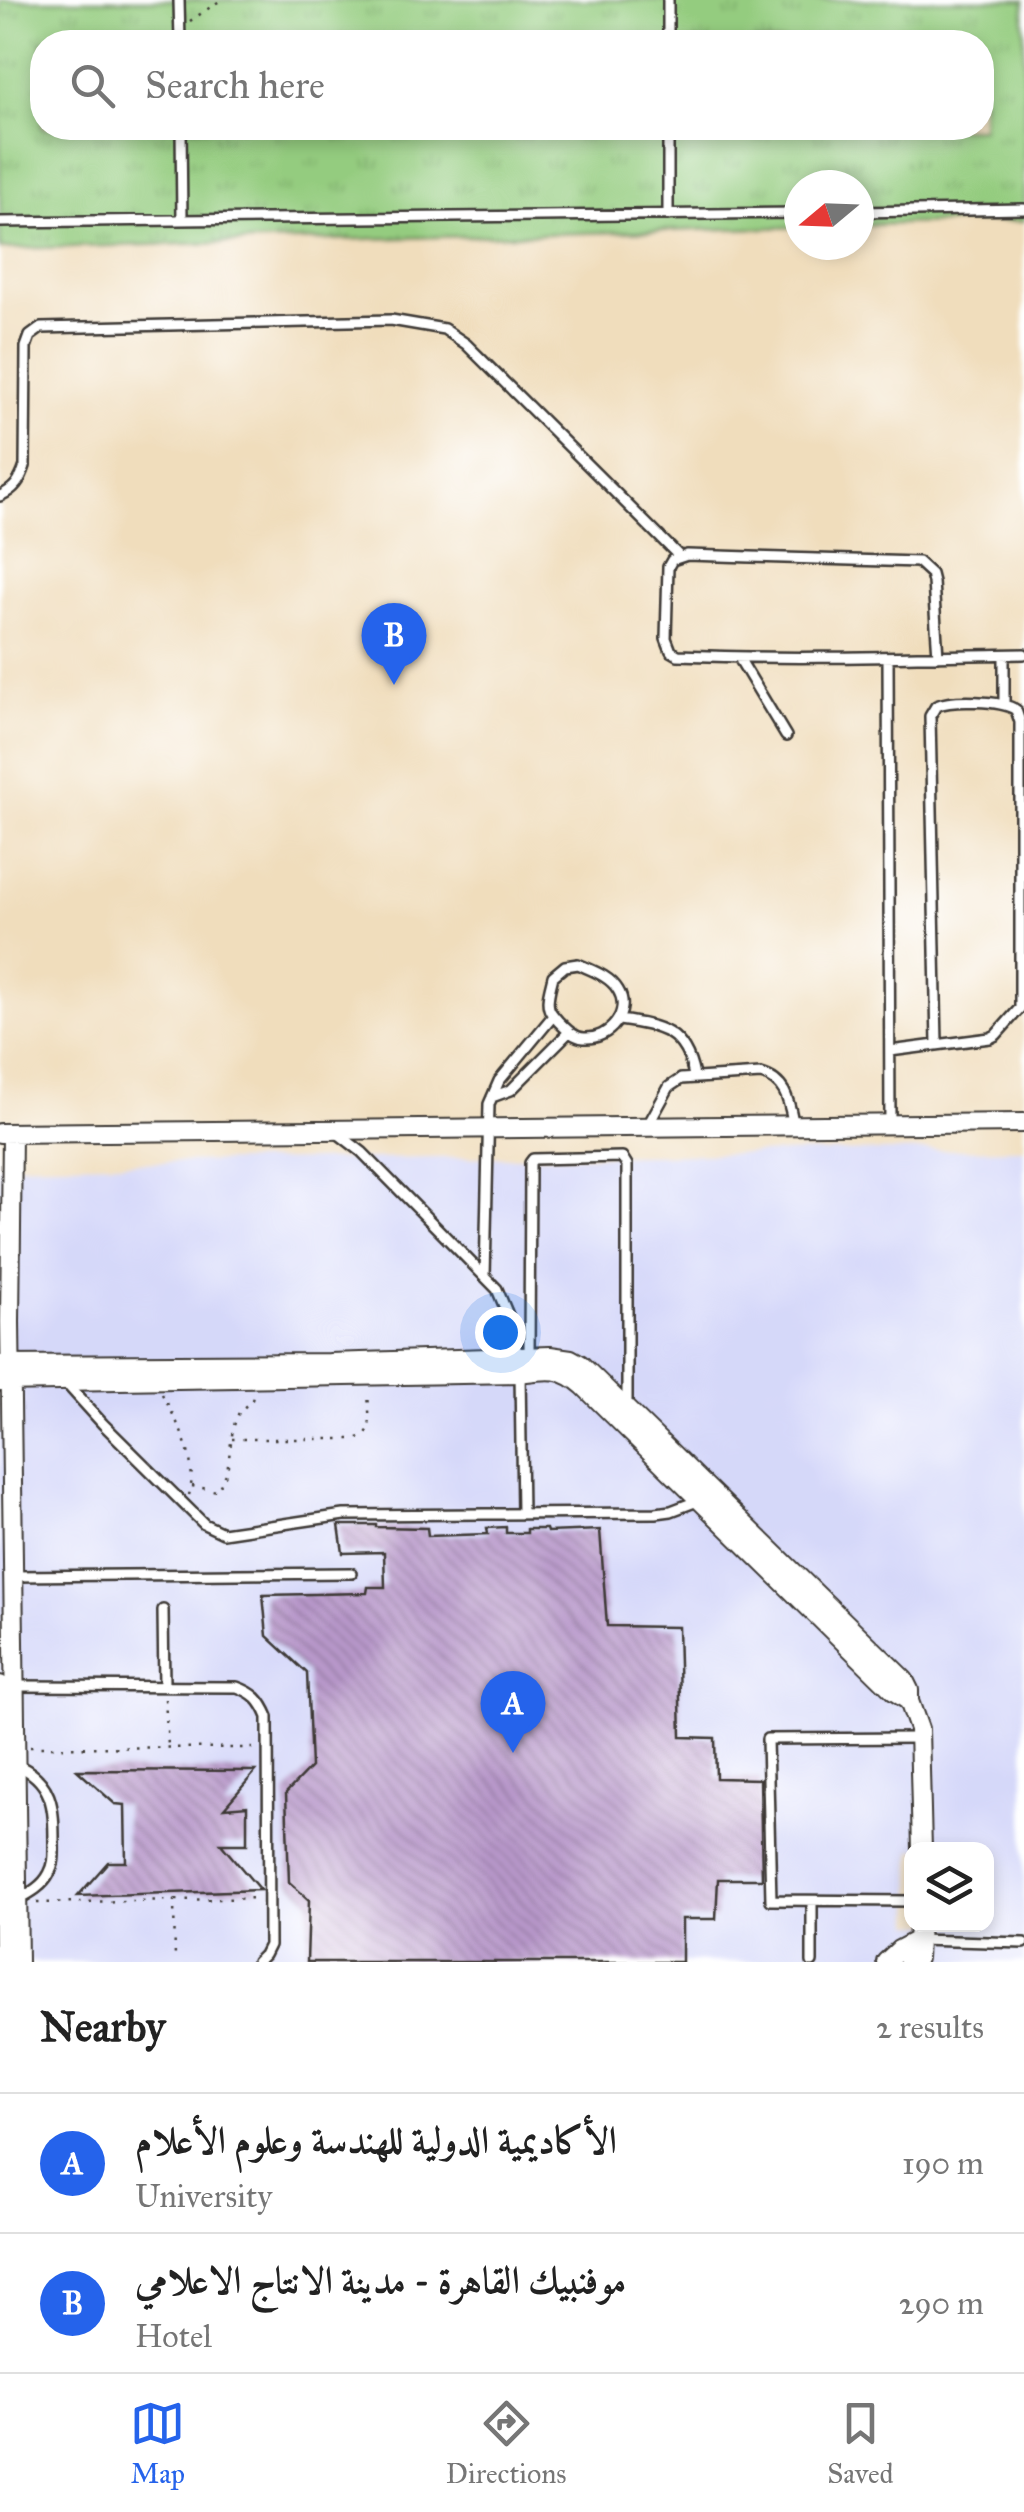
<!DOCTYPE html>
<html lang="en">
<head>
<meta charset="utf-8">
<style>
	:root { --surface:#fff; --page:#f6f6f6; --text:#222; --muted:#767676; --line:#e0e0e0; --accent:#2563eb }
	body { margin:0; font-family:"IM FELL Great Primer",Amiri,serif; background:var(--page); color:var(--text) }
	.controls { position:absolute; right:30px; bottom:30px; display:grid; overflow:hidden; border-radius:20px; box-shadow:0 5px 15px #0003 }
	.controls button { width:90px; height:90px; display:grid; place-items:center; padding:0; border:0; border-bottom:2px solid var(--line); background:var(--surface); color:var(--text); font:50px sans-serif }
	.compass { position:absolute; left:784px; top:170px; width:90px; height:90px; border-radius:50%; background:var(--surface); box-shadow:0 5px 15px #0003; rotate:251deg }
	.you { position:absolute; left:500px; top:1332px; width:35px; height:35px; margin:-25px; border:8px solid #fff; border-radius:50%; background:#1a73e8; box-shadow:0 0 0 15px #1a73e833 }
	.badge { display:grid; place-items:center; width:65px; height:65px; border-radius:50%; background:var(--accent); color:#fff; font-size:32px; font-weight:700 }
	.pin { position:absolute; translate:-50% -82px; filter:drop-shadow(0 2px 5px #0008) }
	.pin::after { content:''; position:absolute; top:52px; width:35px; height:30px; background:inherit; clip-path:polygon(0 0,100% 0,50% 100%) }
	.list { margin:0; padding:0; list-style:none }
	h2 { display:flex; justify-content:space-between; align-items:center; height:130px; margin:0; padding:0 40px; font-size:42px }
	h2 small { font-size:32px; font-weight:400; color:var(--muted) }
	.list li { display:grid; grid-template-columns:65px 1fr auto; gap:30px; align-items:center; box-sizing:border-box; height:140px; padding:0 40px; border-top:2px solid var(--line) }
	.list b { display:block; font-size:38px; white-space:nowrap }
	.list p { margin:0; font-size:32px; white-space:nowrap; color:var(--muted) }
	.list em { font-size:32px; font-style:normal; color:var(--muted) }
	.icon { flex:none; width:55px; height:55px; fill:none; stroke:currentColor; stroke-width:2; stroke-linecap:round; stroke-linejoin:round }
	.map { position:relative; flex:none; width:1024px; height:1962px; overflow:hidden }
	.search { position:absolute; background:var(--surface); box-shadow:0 5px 15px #0003; left:30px; right:30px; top:30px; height:110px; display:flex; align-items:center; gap:25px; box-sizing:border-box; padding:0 35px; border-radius:40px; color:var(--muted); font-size:38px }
	.sheet { height:410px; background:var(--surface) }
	nav { display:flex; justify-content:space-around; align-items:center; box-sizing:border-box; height:140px; border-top:2px solid var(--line); background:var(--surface); font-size:28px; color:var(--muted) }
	nav a { display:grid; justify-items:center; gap:5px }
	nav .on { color:var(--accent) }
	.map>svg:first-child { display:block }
	.built { fill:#d5d8f9; fill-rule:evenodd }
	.park { fill:url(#park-tufts); stroke:#58744e; stroke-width:2.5; fill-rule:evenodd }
	.building { fill:url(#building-back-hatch) }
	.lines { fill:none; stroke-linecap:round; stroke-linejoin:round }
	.lane-casing { stroke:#3c3934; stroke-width:14 }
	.street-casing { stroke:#3c3934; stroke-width:22 }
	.path { stroke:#3c3934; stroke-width:2.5; stroke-dasharray:2.5 8; stroke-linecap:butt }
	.lane { stroke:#fff; stroke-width:9 }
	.street { stroke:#fff; stroke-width:18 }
</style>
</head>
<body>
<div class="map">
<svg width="1024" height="1962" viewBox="0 0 1024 1962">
	<defs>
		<pattern id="park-tufts" width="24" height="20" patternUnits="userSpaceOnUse" patternTransform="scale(2.5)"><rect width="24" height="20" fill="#94cc7f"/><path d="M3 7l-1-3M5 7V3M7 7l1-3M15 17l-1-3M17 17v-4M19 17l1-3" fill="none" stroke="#7faf6d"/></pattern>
		<pattern id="building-back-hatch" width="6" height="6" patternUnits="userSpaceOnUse" patternTransform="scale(2.5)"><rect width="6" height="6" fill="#b898ca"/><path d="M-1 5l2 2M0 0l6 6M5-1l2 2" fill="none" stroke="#957ba3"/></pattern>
	</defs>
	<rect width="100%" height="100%" fill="#fff"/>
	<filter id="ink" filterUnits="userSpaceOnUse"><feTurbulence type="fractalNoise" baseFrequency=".01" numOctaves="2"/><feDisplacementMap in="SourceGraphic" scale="20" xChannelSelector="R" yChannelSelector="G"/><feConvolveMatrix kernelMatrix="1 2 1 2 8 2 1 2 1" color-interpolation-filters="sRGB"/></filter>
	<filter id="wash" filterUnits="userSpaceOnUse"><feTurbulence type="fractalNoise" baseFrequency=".0048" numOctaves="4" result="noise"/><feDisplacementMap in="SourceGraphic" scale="40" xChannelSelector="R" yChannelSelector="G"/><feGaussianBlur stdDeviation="2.25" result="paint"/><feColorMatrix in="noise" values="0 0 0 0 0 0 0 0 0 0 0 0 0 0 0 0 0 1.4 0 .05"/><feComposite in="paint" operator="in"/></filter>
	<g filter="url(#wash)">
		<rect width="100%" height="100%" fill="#f0ddbc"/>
		<!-- built -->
		<path class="built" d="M1024,1149V1962H0V1165ZM912,1850H986V1924H912Z"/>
		<!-- park -->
		<path class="park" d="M0,0H1024V221L859,225V185H799V227L0,249ZM42,42H982V128H42Z"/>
		<g id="blocks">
			<!-- building -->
			<path class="building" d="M339,1525H376V1527L427,1528L428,1536L488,1534L487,1528L506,1527V1533H527V1529H546L547,1532L600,1530L607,1626L678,1627L681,1737L715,1738L716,1778L760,1779L762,1879H718L716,1919H682V1962H307L309,1900L289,1882L286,1793L311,1767L307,1673L267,1636L263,1595L367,1593L368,1587H385L384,1552L343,1553Z
				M77,1770L256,1771L224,1808L247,1806V1844H221L260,1890L78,1896L108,1862H126L125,1805L115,1804Z"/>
		</g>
	</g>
	<g filter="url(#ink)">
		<use href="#blocks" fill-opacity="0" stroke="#3c3934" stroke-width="2.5"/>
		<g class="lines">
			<!-- lane casing -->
			<g class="lane-casing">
				<path id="lane" d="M179,0L180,42
					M668,0V42
					M181,128L182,220
					M668,128V215
					M859,212L1024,209
					M0,222L799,213
					M0,496C15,489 20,481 25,466L26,347L30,336L41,328L391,320L444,329L466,344L679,556
					M938,656L933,582L931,574L918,562L687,555L672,560L668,567L666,638L671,651L678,655C794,660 909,656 1024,654
					M888,657L890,1124
					M739,658L786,736
					M1004,704V655
					M578,964C591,970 610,976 618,990C632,1012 609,1040 584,1038C573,1037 565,1028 558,1021C555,1017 550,1013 549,1008C546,999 551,986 553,976L565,966Z
					M619,1020C661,1026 685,1030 694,1076
					M890,1051L990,1038L996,1035L1020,1008V722L1016,710C1002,700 951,699 936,706L930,716L937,1044
					M492,1097L511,1090L569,1032
					M647,1127L669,1087L681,1079L761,1074C787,1081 789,1103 794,1126
					M336,1132L362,1152L497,1289L511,1322L518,1358
					M485,1276L489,1104L499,1081L553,1016
					M529,1357L530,1163L533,1159L622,1157L627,1165V1406
					M520,1373L522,1514
					M65,1382L103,1424L204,1524L223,1533L344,1515L656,1513L671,1511L700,1500
					M14,1576L351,1573
					M163,1610L164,1686
					M14,1686L237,1687C254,1693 261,1700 268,1717L269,1945L264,1955L257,1962
					M15,1764C53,1780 54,1807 54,1843C54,1854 55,1864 49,1874C43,1886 30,1893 19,1899
					M812,1901V1962
					M912,1901L771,1900L767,1739L920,1738
					M918,1940L1024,1943"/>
			</g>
			<!-- street casing -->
			<g class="street-casing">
				<path id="street" d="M0,1133L1024,1123
					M12,1133L10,1322L18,1962
					M0,1365L329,1363L550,1356L571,1359L580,1364L904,1680L909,1690V1701L919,1729L922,1850
					M0,1382L520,1373C548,1369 561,1366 584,1386L894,1691L909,1701
					M0,1685L4,1962
					M886,1962L899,1950L918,1940
					M909,1962L917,1958L919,1924"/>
			</g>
			<!-- path -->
			<path class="path" d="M190,21L221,0
				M162,1394C178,1423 199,1461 189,1495
				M232,1439H355L364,1436L370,1428L368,1392
				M192,1486L217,1491L227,1472L233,1428L239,1412L252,1400L254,1393
				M165,1699L168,1746
				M30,1747L257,1748
				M176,1900L258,1898
				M37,1903L174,1900L175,1962"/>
			<!-- lane -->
			<use href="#lane" class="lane"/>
			<!-- street -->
			<use href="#street" class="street"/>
		</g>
	</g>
</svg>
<div class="controls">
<button><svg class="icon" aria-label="layers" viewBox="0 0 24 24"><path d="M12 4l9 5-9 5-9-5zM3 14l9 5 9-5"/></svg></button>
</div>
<svg class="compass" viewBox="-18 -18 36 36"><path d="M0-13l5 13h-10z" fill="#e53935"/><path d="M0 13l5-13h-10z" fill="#767676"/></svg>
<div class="you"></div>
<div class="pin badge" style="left:513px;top:1753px">A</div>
<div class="pin badge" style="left:394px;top:685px">B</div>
<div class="search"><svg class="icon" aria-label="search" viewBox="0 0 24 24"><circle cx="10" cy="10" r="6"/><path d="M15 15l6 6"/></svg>Search here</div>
</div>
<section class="sheet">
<h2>Nearby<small>2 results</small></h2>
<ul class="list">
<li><span class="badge">A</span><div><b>الأكاديمية الدولية للهندسة وعلوم الأعلام</b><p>University</p></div><em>190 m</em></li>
<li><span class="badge">B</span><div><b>موفنبيك القاهرة - مدينة الانتاج الاعلامي</b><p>Hotel</p></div><em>290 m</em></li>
</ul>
</section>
<nav>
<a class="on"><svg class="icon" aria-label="map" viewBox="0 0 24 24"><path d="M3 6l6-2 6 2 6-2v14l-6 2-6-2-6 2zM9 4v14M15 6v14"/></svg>Map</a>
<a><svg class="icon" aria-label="directions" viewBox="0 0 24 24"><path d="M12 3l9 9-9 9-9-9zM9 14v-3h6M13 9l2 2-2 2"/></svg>Directions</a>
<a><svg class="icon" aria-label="saved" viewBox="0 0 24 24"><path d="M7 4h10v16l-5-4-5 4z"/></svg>Saved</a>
</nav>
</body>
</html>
